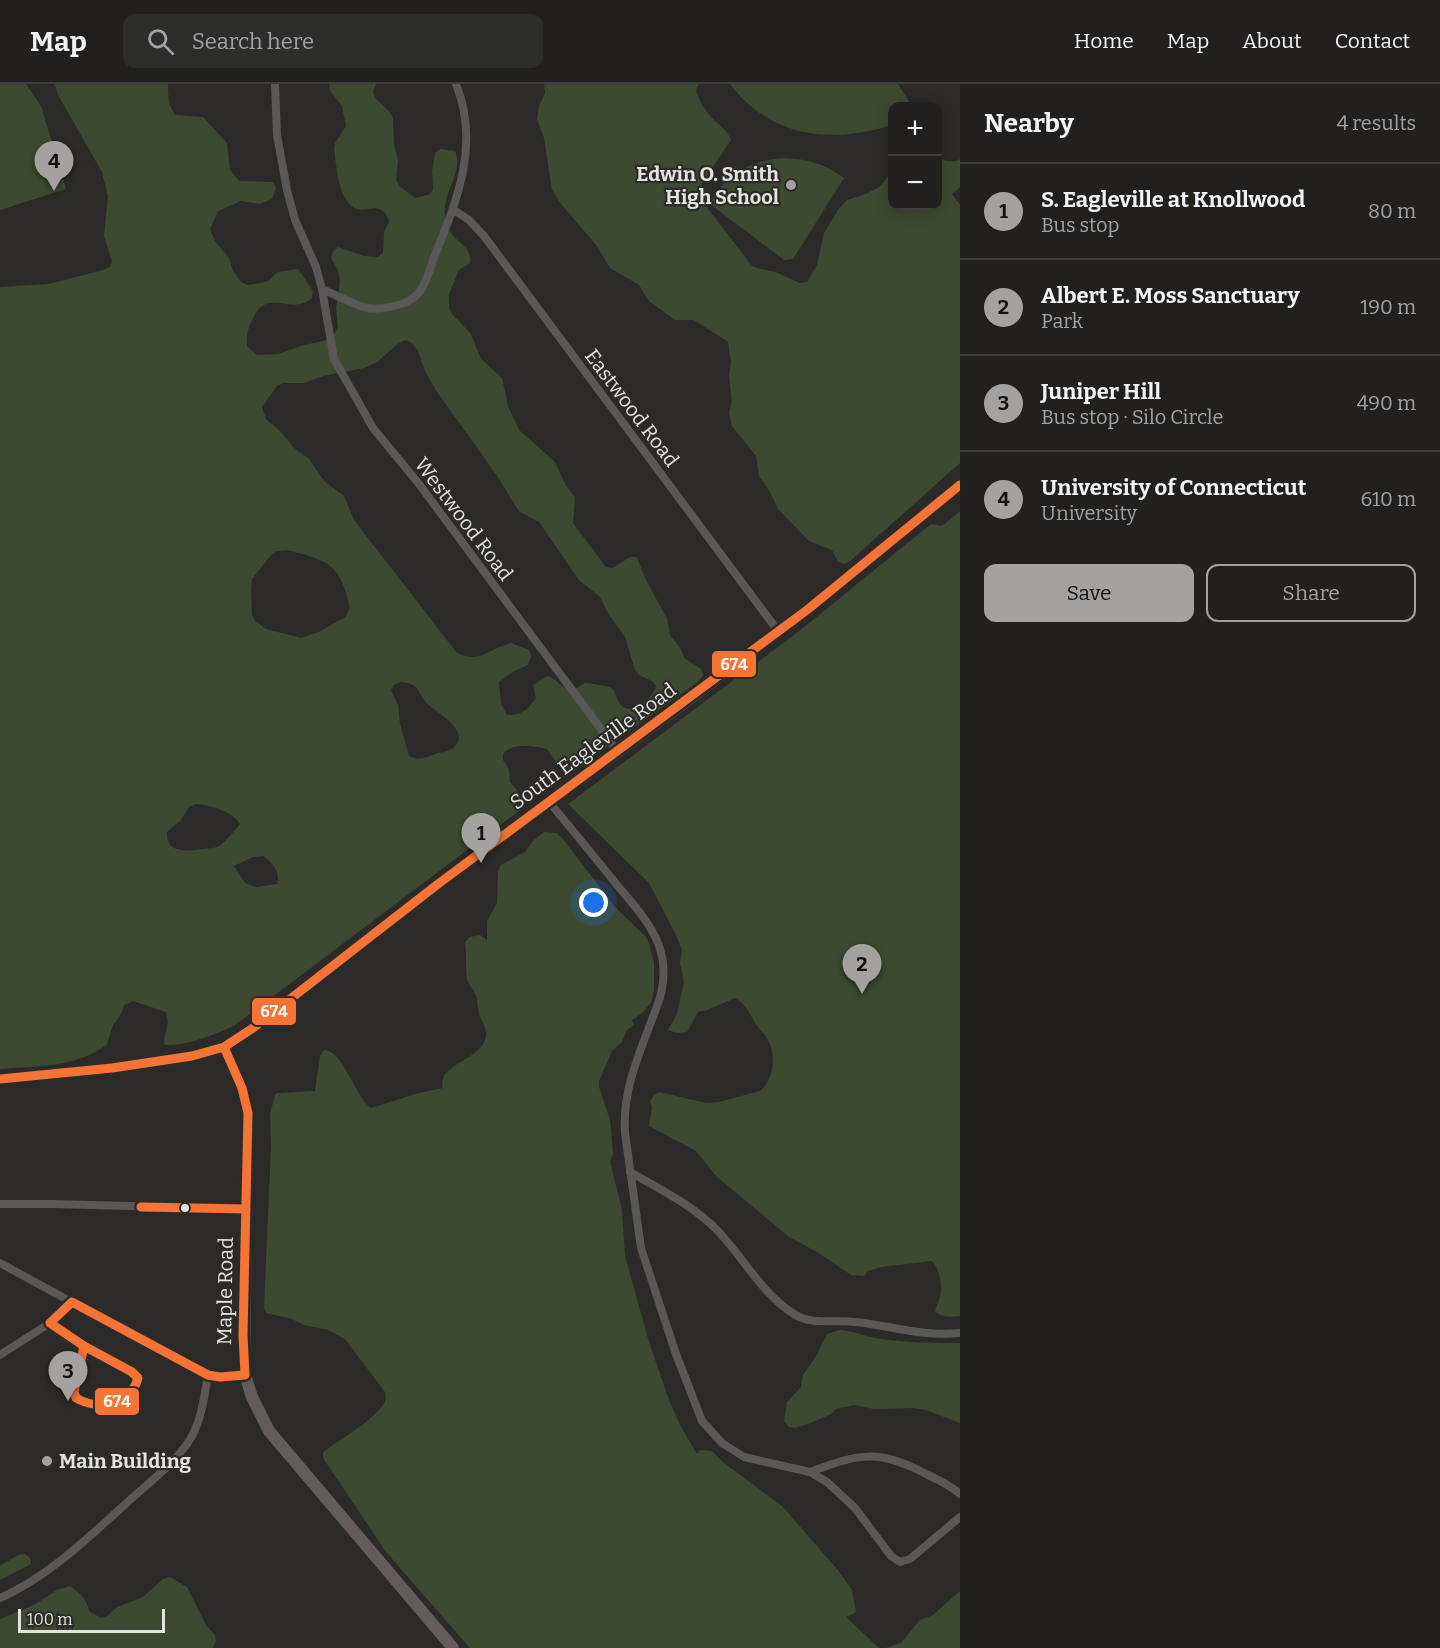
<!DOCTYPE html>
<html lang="en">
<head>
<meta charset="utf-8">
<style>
	:root { --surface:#21201e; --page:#2d2d2b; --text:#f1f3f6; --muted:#a2a3a4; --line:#3e3e3c; --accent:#a4a2a0 }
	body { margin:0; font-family:Bitter,serif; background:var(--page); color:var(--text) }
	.controls { position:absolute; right:18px; top:18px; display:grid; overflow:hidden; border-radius:12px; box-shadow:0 3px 15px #0003 }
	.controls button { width:54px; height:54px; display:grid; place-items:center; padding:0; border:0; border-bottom:2px solid var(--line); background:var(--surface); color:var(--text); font:30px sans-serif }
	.scale { position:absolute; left:18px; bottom:15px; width:147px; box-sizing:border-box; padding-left:6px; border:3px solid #e4e3e0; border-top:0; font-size:16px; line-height:21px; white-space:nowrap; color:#e4e3e0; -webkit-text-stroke:4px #2d2b27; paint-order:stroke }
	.you { position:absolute; left:594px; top:819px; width:21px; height:21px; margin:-15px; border:4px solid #fff; border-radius:50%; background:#1a73e8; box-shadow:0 0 0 9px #1a73e833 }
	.badge { display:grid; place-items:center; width:39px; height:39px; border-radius:50%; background:var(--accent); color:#111; font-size:20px; font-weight:700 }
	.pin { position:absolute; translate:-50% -50px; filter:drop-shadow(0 2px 3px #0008) }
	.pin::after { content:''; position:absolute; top:32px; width:21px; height:18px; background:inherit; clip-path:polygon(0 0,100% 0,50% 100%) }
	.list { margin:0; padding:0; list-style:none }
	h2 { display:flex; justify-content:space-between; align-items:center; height:78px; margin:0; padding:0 24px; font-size:26px }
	h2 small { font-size:20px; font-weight:400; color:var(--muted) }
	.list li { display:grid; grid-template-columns:39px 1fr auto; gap:18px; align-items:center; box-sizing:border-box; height:96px; padding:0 24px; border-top:2px solid var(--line) }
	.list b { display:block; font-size:22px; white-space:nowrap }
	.list p { margin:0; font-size:20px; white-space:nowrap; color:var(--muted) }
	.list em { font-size:20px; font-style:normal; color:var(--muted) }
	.actions { display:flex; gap:12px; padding:18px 24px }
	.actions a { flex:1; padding:14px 0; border:2px solid var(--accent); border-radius:12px; text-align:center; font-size:21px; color:var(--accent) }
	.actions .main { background:var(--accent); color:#111 }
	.icon { flex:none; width:33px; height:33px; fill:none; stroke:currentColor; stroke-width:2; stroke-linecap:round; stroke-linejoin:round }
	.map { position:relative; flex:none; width:960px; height:1564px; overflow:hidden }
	header { display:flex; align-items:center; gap:36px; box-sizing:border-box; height:84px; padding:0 30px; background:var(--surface); border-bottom:2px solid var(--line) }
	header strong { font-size:28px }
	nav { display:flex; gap:33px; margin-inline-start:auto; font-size:21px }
	.search { width:420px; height:54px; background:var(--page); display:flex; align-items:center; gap:15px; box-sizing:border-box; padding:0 21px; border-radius:12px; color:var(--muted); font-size:22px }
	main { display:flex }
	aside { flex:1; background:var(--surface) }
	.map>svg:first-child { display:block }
	.green { fill:#3d4a31; fill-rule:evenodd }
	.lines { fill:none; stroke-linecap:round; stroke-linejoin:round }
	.street { stroke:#595856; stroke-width:8 }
	.secondary { stroke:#625d5c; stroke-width:12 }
	.bus-1-casing { stroke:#2d2b27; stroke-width:14 }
	.bus-1 { stroke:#f57335; stroke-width:9 }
	.poi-dot { fill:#a4a2a0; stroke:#2d2b27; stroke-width:2 }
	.bus-dot { fill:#e4e3e0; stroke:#2d2b27; stroke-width:2 }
	.labels { text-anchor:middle; stroke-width:4.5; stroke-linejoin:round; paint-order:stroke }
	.poi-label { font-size:20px; font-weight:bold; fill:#e4e3e0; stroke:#2d2b27; text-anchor:end }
	.street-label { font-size:20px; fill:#e4e3e0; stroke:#2d2b27 }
	.line-badge { stroke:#2d2b27; stroke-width:2 }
	.badge-label { font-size:16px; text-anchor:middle; font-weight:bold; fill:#fff }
</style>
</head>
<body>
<header>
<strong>Map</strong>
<div class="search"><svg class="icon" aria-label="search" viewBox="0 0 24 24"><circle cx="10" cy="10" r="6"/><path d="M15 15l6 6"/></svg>Search here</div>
<nav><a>Home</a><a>Map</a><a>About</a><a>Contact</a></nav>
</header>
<main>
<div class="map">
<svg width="960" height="1564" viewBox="0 0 960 1564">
	<rect width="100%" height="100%" fill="#2c2a28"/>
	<!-- green -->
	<path class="green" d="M0,0H26L41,22L66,105L0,126Z
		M55,0H168C168,11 168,21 175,31L203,33L227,59L230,86L239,97L273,98L276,104L272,115L260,120L241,117L218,127L210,145L215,157L229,174L233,187L241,198L247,201L261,199L268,197L278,188L298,185L313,207L312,214C289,233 269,202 253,234C248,243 246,252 247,262L257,271L278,270L304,261L324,257L335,249L338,243L336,224L340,198L338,186L331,174L333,168L338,163L364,172L378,173L383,169L384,149L389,137C381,113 364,132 353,123C337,111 337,83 334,65L335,59L346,42L342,22L330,6L329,0H376L373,7L375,14L390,28L393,34L394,62L398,75L396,95L399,102L415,114L428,111L433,106L432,87L435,69L441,65L455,67C464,88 442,109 445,131C446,138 447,143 451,149C458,159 473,165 470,179L459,186L449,210V224L452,230L471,250L481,275L502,294L508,322L519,346L555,378L566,402L575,413L573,439L606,483L613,484L630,473H637L644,492L667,535L670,551L681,565L684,574L701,585L703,591L699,597L571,689L564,690L562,687L547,665C533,662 513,658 503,670V676L509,685L510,698L522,712L525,722L523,724L235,941C220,949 179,965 164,960V957L168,938L166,928L133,917L124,921L121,930L113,941L107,960C78,984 35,982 0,985V203L49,200L103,186L110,183L112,177L104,152L108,113L102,88L58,11ZM406,256L412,259L418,267L425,287L435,305L498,393L516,423L520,428L539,438L579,496L600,513L609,531L625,553L635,586L639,591L652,597L656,602C655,612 636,628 625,624C615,619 618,606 609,603C606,602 589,599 586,599C580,600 576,607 570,606C560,604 556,593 547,592L533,601L536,614C528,626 522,631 507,631L501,620L499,598L516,586L528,581L531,572L529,566L511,559C488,565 481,580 457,569L354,436L344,412L324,397L309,375L293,363L281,348L266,335L262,323L277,302L283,299H304L323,292L364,284L377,278L399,259ZM287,466C330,477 340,480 350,524L345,533L319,548L301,554L266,545L255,537L252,531L251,505L252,495L271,471L277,467ZM400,598C423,599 416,611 430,622C440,630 472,649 453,664C448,668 441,668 435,670C425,674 419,677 409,672L400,640L398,621L391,606L394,601ZM196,720C209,721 233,727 240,740C237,744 225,758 221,761C215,765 209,764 202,765C188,767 165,770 167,748L180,737L189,723ZM263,772C272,778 281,788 277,800L256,803L245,799L234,782L253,773Z
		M544,0H699L696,7C699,16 705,26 711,33C719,42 727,45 731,56L702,99L698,112L753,183L775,188L800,199L807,198L817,181L824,149L838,126L847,116L866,110L879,103L892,88V122H938V73C944,77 953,80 960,75V103L952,110L960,121V379L850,477L845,480L838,478L832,466L809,457L778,425L770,408L759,392L756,372L732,342L729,329L732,317L729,291L731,278L728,258L694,236H675L649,217L639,201L610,184L597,162L561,120L552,106L544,54L537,35L539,22L545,9Z
		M730,0H898L912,22H892V41C832,60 771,54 730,0Z
		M784,74C807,75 826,80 844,94L793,175L784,176L710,120C724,90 753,76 784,74Z
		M960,427V1232C951,1233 942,1234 935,1227C937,1220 941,1213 941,1206C942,1198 938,1182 932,1177L881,1183L868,1187L864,1192L851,1191L817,1168L789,1153L716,1092L696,1067L649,1042L652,1023L650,1017L654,1011L659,1008L706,1019L719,1018L760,1007C774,996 777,970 767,954C765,950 761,947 758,943C750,932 748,922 735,914L707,926L698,928L687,948L677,949L668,946L677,930L684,898L680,879L682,866L676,851L649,799L568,720L798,548L931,440L942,442Z
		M544,748L557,749L562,754L615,823L646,853L649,859L654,879V906L651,919L642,929L632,936L634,941L627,946L622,958L612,967L599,997V1003L610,1036L613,1070L610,1078L622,1126L625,1172L649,1258L669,1316L680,1341L697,1370L700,1366L712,1367L724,1379L783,1423L837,1485L852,1506L856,1528L846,1533L879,1564H470L386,1468L323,1374V1368C340,1356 372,1337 383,1321C386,1317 386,1313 385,1308L345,1255L328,1246L304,1241L292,1235L266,1229L264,1224L271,1062L270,1030L275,1011L277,1009L315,1007L320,972L324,966C343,966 354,1011 371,1024L419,1009L443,1004C436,981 478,977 485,956C489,946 482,939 479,930C477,924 478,917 476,911C473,905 469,901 467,895C465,882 467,870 465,858L470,853L480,851L487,856V837L497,819L498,787L501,781L525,768L533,757Z
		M840,1246C854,1247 866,1253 881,1255C907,1259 933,1259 960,1259V1339L926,1326L913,1324L874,1325L854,1321L836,1325L831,1330L808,1340L795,1344L789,1343L784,1337L787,1318L801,1303L803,1291L815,1274L827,1250Z
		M25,1470L30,1474L31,1480L0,1496V1482L18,1471Z
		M170,1493L187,1503L206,1541L215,1551L216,1557L213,1564H0V1535L34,1521L57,1506L70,1502C80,1509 87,1515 89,1527L101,1534L107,1532L117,1523L143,1513L163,1495Z
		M960,1507V1564H886L901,1559L920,1536L933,1531Z"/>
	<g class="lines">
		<!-- street -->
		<path class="street" d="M275,0L277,51L287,106L295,136L316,183L322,205C334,210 355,222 368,224C380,226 401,222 412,215C426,205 429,186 435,171C458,114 480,60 456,0
			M454,126L469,136L484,152L778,547
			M322,205L334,275L373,344L419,400L618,668
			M549,718C571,744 592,770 613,796C629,816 648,835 658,859C666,879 665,902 657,922C642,964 622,1003 625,1049L641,1164L676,1270L702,1337L722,1359L744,1373L810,1388L827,1398L855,1424L891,1472L900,1478L910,1475L960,1433
			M630,1088C660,1105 692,1121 717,1146C743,1173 762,1210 794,1230C813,1242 835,1235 856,1238C891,1242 924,1253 960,1249
			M1,1120H53L246,1125
			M0,1179L174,1274L208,1291L220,1293L245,1291
			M50,1239L84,1262L132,1288L138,1294C137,1320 93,1328 76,1314L75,1301L84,1262
			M0,1271L50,1239L72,1218
			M810,1388C860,1369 879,1365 928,1391C939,1396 951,1402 960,1410
			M0,1514C49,1493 92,1450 131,1415C150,1398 172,1381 187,1360C201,1341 204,1314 208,1291"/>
		<!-- secondary -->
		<path class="secondary" d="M224,963L242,1004L248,1029L244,1276L245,1291L252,1313L269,1347L453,1564
			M0,995L112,984L192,972L224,963L253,944L438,800L695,611L807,526L960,401"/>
		<!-- bus-1 casing -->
		<g class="bus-1-casing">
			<path id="bus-1" d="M0,995L112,984L192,972L224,963L253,944L438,800L807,526L960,401
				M141,1123L246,1125
				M84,1262L132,1288L138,1294C131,1321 98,1327 76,1314L74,1308Z
				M84,1262L50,1239L72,1218L208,1291L220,1293L245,1291L243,1251L248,1029L242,1004L224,963"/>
		</g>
		<!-- bus-1 -->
		<use href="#bus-1" class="bus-1"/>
	</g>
	<!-- markers -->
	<g class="poi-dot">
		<circle cx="791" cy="101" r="6"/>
		<circle cx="47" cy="1377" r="6"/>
	</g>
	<circle class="bus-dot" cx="185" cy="1124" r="5"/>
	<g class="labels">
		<!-- poi labels -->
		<g class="poi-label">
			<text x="779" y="97">Edwin O. Smith<tspan x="779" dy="23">High School</tspan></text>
			<text x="59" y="1384" text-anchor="start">Main Building</text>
		</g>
		<!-- street labels -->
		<g class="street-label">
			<text transform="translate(632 324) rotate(53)" y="7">Eastwood Road</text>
			<text transform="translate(464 435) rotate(53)" y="7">Westwood Road</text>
			<text transform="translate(593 662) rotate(-36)" y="7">South Eagleville Road</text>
			<text transform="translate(225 1207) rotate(-89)" y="7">Maple Road</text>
		</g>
	</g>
	<g class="line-badge">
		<rect x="711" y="566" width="46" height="28" rx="6" fill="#f57335"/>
		<rect x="251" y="913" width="46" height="29" rx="6" fill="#f57335"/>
		<rect x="94" y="1303" width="46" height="29" rx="6" fill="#f57335"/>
	</g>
	<g class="badge-label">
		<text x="734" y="586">674</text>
		<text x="274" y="933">674</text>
		<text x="117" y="1323">674</text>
	</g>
</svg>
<div class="controls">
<button>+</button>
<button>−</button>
</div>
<div class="scale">100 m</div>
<div class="you"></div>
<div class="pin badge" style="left:481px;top:779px">1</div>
<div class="pin badge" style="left:862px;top:910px">2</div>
<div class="pin badge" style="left:68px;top:1317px">3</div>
<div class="pin badge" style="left:54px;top:107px">4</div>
</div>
<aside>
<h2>Nearby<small>4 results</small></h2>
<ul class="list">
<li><span class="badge">1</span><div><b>S. Eagleville at Knollwood</b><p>Bus stop</p></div><em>80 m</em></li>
<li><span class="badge">2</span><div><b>Albert E. Moss Sanctuary</b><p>Park</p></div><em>190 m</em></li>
<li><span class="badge">3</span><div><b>Juniper Hill</b><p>Bus stop · Silo Circle</p></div><em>490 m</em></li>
<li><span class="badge">4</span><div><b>University of Connecticut</b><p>University</p></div><em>610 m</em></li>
</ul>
<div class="actions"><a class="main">Save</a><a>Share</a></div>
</aside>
</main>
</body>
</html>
